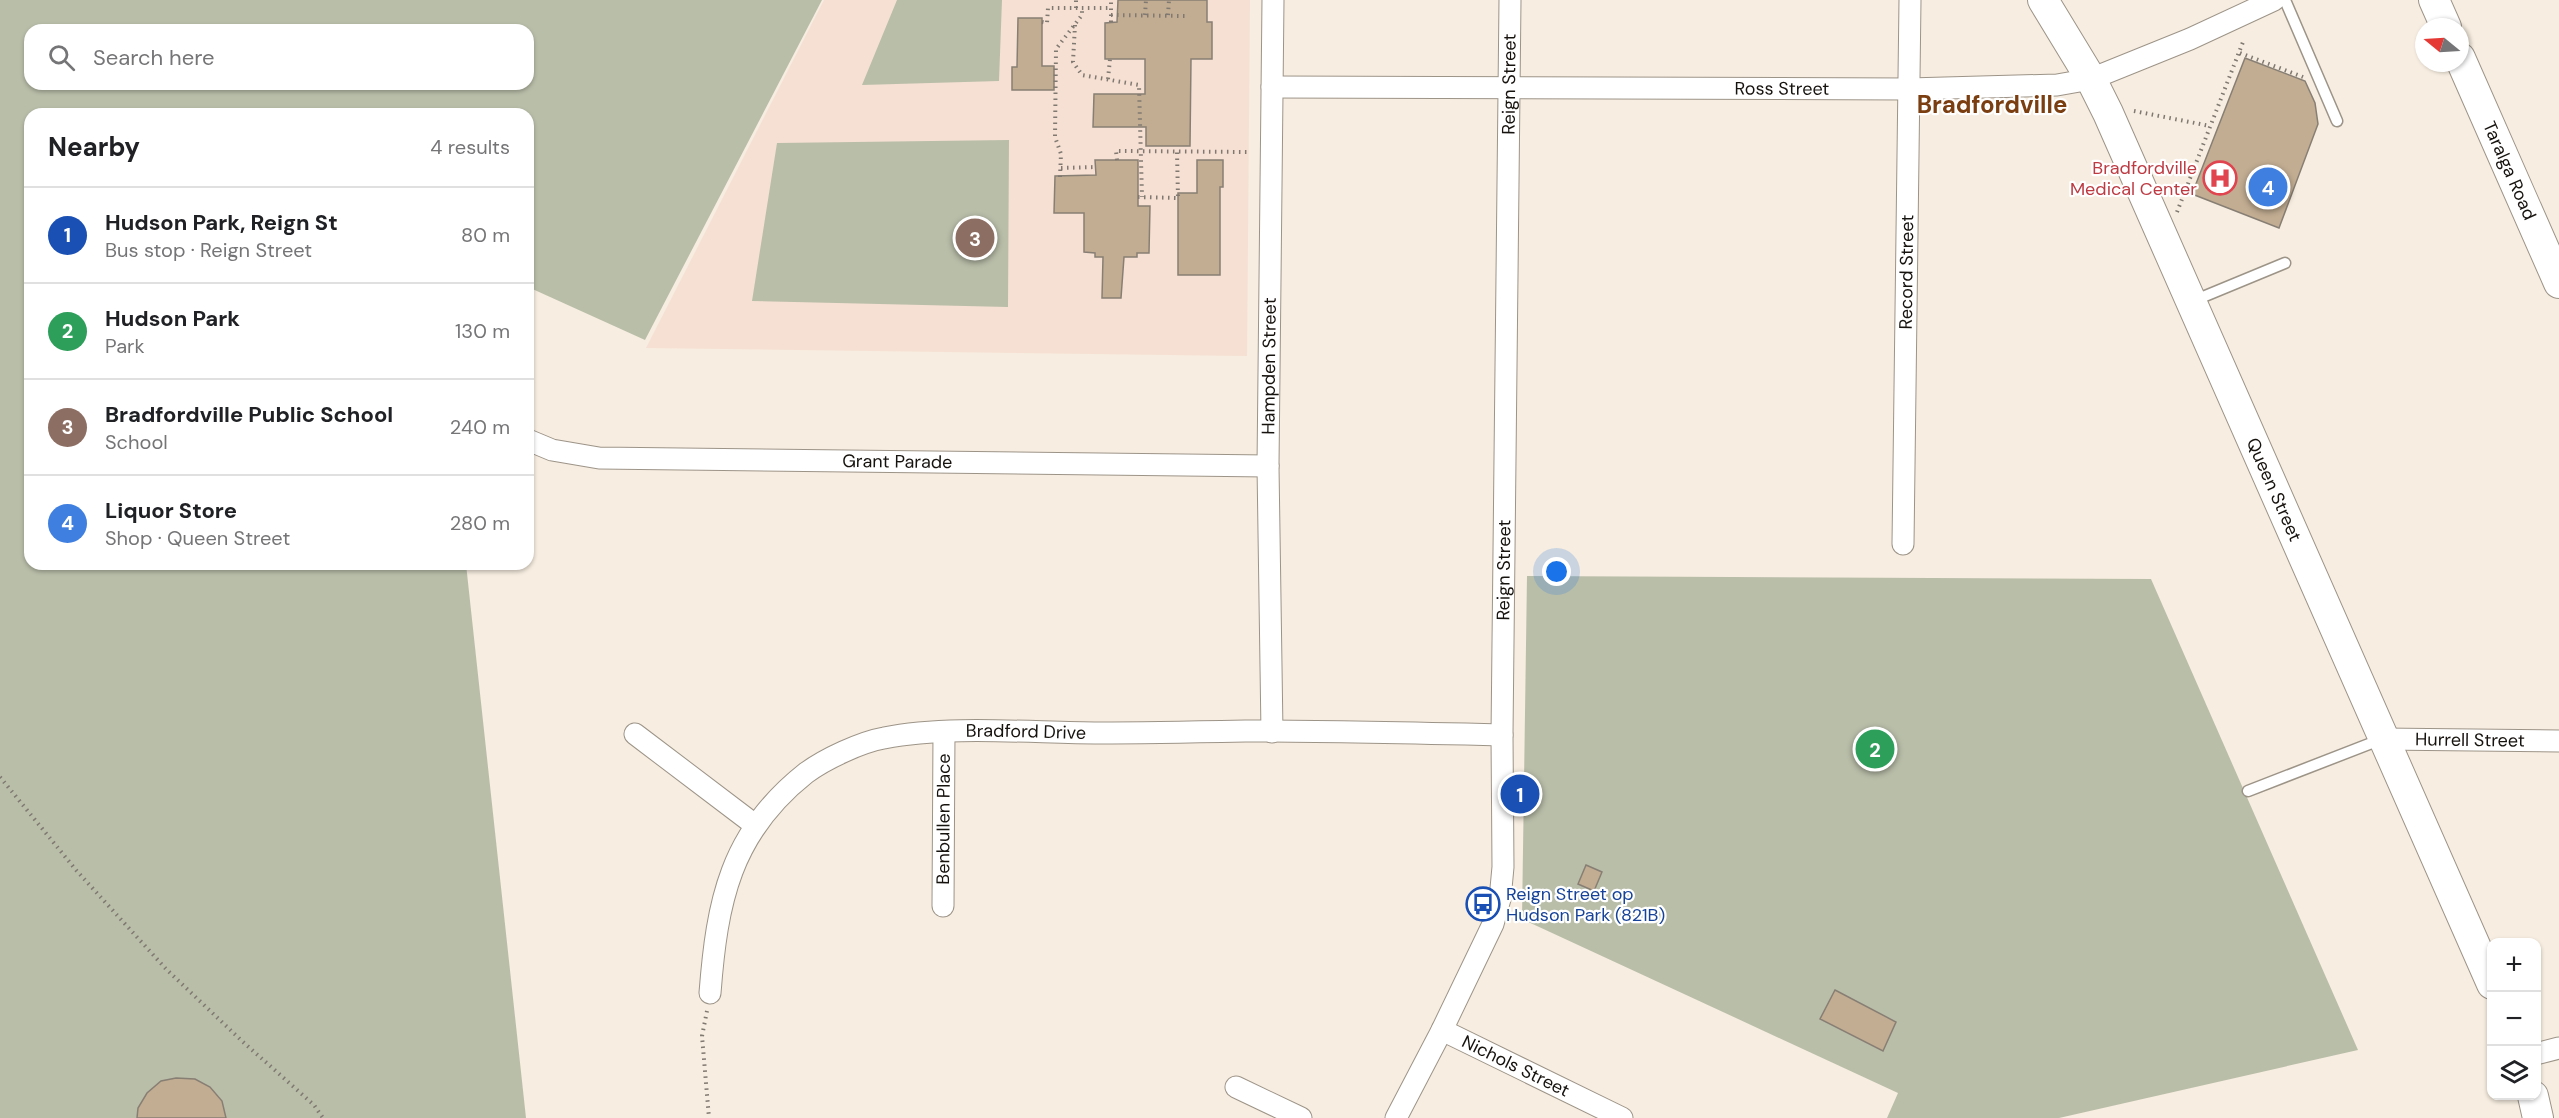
<!DOCTYPE html>
<html lang="en">
<head>
<meta charset="utf-8">
<style>
	:root { --surface:#fff; --page:#f6f6f6; --text:#202124; --muted:#757577; --line:#e0e0e0; --accent:#db2777 }
	body { margin:0; font-family:"DM Sans",sans-serif; background:var(--page); color:var(--text) }
	.controls { position:absolute; right:18px; bottom:18px; display:grid; overflow:hidden; border-radius:12px; box-shadow:0 2px 4px #0004 }
	.controls button { width:54px; height:54px; display:grid; place-items:center; padding:0; border:0; border-bottom:2px solid var(--line); background:var(--surface); color:var(--text); font:30px sans-serif }
	.compass { position:absolute; left:2415px; top:18px; width:54px; height:54px; border-radius:50%; background:var(--surface); box-shadow:0 2px 4px #0004; rotate:288deg }
	.you { position:absolute; left:1557px; top:572px; width:21px; height:21px; margin:-15px; border:4px solid #fff; border-radius:50%; background:#1a73e8; box-shadow:0 0 0 9px #1a73e833 }
	.badge { display:grid; place-items:center; width:39px; height:39px; border-radius:50%; background:var(--accent); color:#fff; font-size:20px; font-weight:700 }
	.pin { position:absolute; translate:-50% -50%; border:3px solid #fff; box-shadow:0 2px 6px #0006 }
	.list { margin:0; padding:0; list-style:none }
	h2 { display:flex; justify-content:space-between; align-items:center; height:78px; margin:0; padding:0 24px; font-size:26px }
	h2 small { font-size:20px; font-weight:400; color:var(--muted) }
	.list li { display:grid; grid-template-columns:39px 1fr auto; gap:18px; align-items:center; box-sizing:border-box; height:96px; padding:0 24px; border-top:2px solid var(--line) }
	.list b { display:block; font-size:22px; white-space:nowrap }
	.list p { margin:0; font-size:20px; white-space:nowrap; color:var(--muted) }
	.list em { font-size:20px; font-style:normal; color:var(--muted) }
	.icon { flex:none; width:33px; height:33px; fill:none; stroke:currentColor; stroke-width:2; stroke-linecap:round; stroke-linejoin:round }
	.map { position:relative; flex:none; width:2559px; height:1118px; overflow:hidden }
	.search { position:absolute; background:var(--surface); box-shadow:0 2px 4px #0004; left:24px; top:24px; width:510px; height:66px; display:flex; align-items:center; gap:15px; box-sizing:border-box; padding:0 21px; border-radius:18px; color:var(--muted); font-size:22px }
	.panel { position:absolute; background:var(--surface); box-shadow:0 2px 4px #0004; left:24px; top:108px; width:510px; height:462px; border-radius:18px }
	.map>svg:first-child { display:block }
	.education { fill:#f6e0d3 }
	.green { fill:#b9bea9; fill-rule:evenodd }
	.building { fill:#c2ad92; stroke:#887f74; stroke-width:1.5 }
	.lines { fill:none; stroke-linecap:round; stroke-linejoin:round }
	.lane-casing { stroke:#9d9488; stroke-width:13 }
	.street-casing { stroke:#9d9488; stroke-width:23 }
	.secondary-casing { stroke:#9d9488; stroke-width:32 }
	.path { stroke:#807971; stroke-width:4; stroke-dasharray:1.5 4.5; stroke-linecap:butt }
	.lane { stroke:#fff; stroke-width:10 }
	.street { stroke:#fff; stroke-width:21 }
	.secondary { stroke:#fff; stroke-width:30 }
	.labels { text-anchor:middle; stroke-width:4.5; stroke-linejoin:round; paint-order:stroke }
	.street-label { font-size:18px; fill:#16120e; stroke:#fff }
	.health-label { font-size:18px; fill:#be3a42; stroke:#fff; text-anchor:end }
	.transit-label { font-size:18px; fill:#164399; stroke:#fff; text-anchor:start }
	.district-label { font-size:24px; font-weight:bold; fill:#7a3e11; stroke:#fff }
</style>
</head>
<body>
<div class="map">
<svg width="2559" height="1118" viewBox="0 0 2559 1118">
	<rect width="100%" height="100%" fill="#f7ede0"/>
	<!-- education -->
	<path class="education" d="M824,0H1250L1247,356L646,348Z"/>
	<!-- green -->
	<path class="green" d="M0,0H822L645,340L528,287V114H30V564H466L526,1118H0ZM30,30H528V84H30Z
		M897,0H1002L999,81L862,85Z
		M1009,140L1008,307L752,301L777,143Z
		M1527,576L2151,579L2358,1050L2059,1118H1887L1898,1093L1522,919Z"/>
	<!-- building -->
	<path class="building" d="M1118,0H1207V22H1212V59H1191L1190,146H1146V127H1093L1094,94H1145V59H1105V23L1117,22Z
		M1018,18H1042V66H1054V90H1012V67H1017Z
		M2245,58L2305,81L2315,103L2318,124L2279,228L2192,194Z
		M1095,160H1138V206H1150L1149,253H1137V257H1124L1121,298H1102L1103,257H1095V253L1084,252V213H1054L1055,176L1096,175Z
		M1197,160H1223V187H1220V275H1178V193H1197Z
		M1586,865L1602,872L1594,891L1578,884Z
		M1835,990L1896,1022L1883,1051L1820,1019Z
		M176,1078L195,1079L210,1087L222,1101L226,1118H137L138,1108L147,1093L161,1081Z"/>
	<g class="lines">
		<!-- lane casing -->
		<g class="lane-casing">
			<path id="lane" d="M2285,0L2337,121
				M2193,301L2285,263
				M2248,791L2382,739"/>
		</g>
		<!-- street casing -->
		<g class="street-casing">
			<g id="street">
				<path id="s1" d="M1272,87L1909,89L2057,85L2091,79L2190,39L2274,0"/>
				<path id="s2" d="M528,440L552,450L599,458L1268,466"/>
				<path id="s3" d="M1903,544L1910,0"/>
				<path id="s4" d="M1272,732L1268,466L1273,0"/>
				<path d="M635,734L755,825"/>
				<path id="s5" d="M2382,739L2559,741"/>
				<path id="s6" d="M943,906L944,732"/>
				<path id="s7" d="M710,993C717,902 730,833 806,773C825,759 861,742 884,738C949,725 1033,733 1099,733C1149,733 1198,732 1248,731C1332,731 1417,733 1502,735"/>
				<path id="s8" d="M1442,1030L1622,1118"/>
				<path d="M2536,1054L2559,1048"/>
				<path d="M1236,1087L1301,1118"/>
				<path id="s9" d="M1396,1118L1442,1030L1493,924L1500,899L1503,867L1502,735L1510,0"/>
			</g>
		</g>
		<!-- secondary casing -->
		<g class="secondary-casing">
			<g id="secondary">
				<path id="s10" d="M2043,0L2091,79L2108,113L2492,984"/>
				<path d="M2434,0L2446,27"/>
				<path id="s11" d="M2460,58L2559,283"/>
				<path d="M2533,1096L2538,1118"/>
			</g>
		</g>
		<!-- path -->
		<path class="path" d="M1076,8V0
			M1111,15L1185,16
			M1145,15L1146,0
			M1168,15L1169,0
			M1042,22L1047,23L1048,8H1111
			M1111,22V0
			M1075,25L1073,62L1082,75L1139,85L1142,197
			M2240,53L2303,77
			M1108,79L1110,59
			M2134,111L2210,126
			M1117,160L1116,151L1249,152
			M1061,168L1096,167
			M1060,177L1061,154L1055,137L1056,49L1082,15V8
			M1138,197L1178,198L1177,152
			M2177,212L2243,42
			M0,777L76,870L166,969L242,1041L314,1105L323,1118
			M707,1011L702,1036L709,1118"/>
		<!-- lane -->
		<use href="#lane" class="lane"/>
		<!-- street -->
		<use href="#street" class="street"/>
		<!-- secondary -->
		<use href="#secondary" class="secondary"/>
	</g>
	<!-- icons -->
	<defs>
		<g id="hospital-ring" transform="scale(1.725)"><circle r="9.5" fill="#fff" stroke="#e0444e" stroke-width="1.5"/><path d="M-5-5h3v3.5h4V-5h3V5h-3V1.5h-4V5h-3Z" fill="#e0444e"/></g>
		<g id="bus-ring" transform="scale(1.725)"><circle r="9.5" fill="#fff" stroke="#1a4fb4" stroke-width="1.5"/><path d="M-5-6H5V4H4V6H2V4H-2V6H-4V4H-5ZM-3.5-4V0h7V-4ZM-3.5 1.2v1.5H-2V1.2ZM2 1.2v1.5H3.5V1.2Z" fill="#1a4fb4"/></g>
	</defs>
	<g fill-rule="evenodd">
		<use href="#hospital-ring" x="2220" y="178"/>
		<use href="#bus-ring" x="1483" y="904"/>
	</g>
	<g class="labels">
		<!-- street labels -->
		<g class="street-label">
			<text dy="6" stroke="none"><textPath href="#s9" startOffset="1058">Reign Street</textPath></text>
			<text dy="6" stroke="none"><textPath href="#s1" startOffset="510">Ross Street</textPath></text>
			<text dy="6" stroke="none"><textPath href="#s11" startOffset="123">Taralga Road</textPath></text>
			<text dy="6" stroke="none"><textPath href="#s3" startOffset="272">Record Street</textPath></text>
			<text dy="6" stroke="none"><textPath href="#s4" startOffset="366">Hampden Street</textPath></text>
			<text dy="6" stroke="none"><textPath href="#s2" startOffset="372">Grant Parade</textPath></text>
			<text dy="6" stroke="none"><textPath href="#s10" startOffset="542">Queen Street</textPath></text>
			<text dy="6" stroke="none"><textPath href="#s9" startOffset="572">Reign Street</textPath></text>
			<text dy="6" stroke="none"><textPath href="#s7" startOffset="477">Bradford Drive</textPath></text>
			<text dy="6" stroke="none"><textPath href="#s5" startOffset="88">Hurrell Street</textPath></text>
			<text dy="6" stroke="none"><textPath href="#s6" startOffset="87">Benbullen Place</textPath></text>
			<text dy="6" stroke="none"><textPath href="#s8" startOffset="82">Nichols Street</textPath></text>
		</g>
		<!-- health labels -->
		<g class="health-label">
			<text x="2197" y="174">Bradfordville<tspan x="2197" dy="21">Medical Center</tspan></text>
		</g>
		<!-- transit labels -->
		<g class="transit-label">
			<text x="1506" y="900">Reign Street op<tspan x="1506" dy="21">Hudson Park (821B)</tspan></text>
		</g>
		<!-- district labels -->
		<g class="district-label">
			<text x="1992" y="113">Bradfordville</text>
		</g>
	</g>
</svg>
<div class="controls">
<button>+</button>
<button>−</button>
<button><svg class="icon" aria-label="layers" viewBox="0 0 24 24"><path d="M12 4l9 5-9 5-9-5zM3 14l9 5 9-5"/></svg></button>
</div>
<svg class="compass" viewBox="-18 -18 36 36"><path d="M0-13l5 13h-10z" fill="#e53935"/><path d="M0 13l5-13h-10z" fill="#757577"/></svg>
<div class="you"></div>
<div class="pin badge" style="left:1520px;top:794px;background:#1a4fb4">1</div>
<div class="pin badge" style="left:1875px;top:749px;background:#2e9e5b">2</div>
<div class="pin badge" style="left:975px;top:238px;background:#8d6e63">3</div>
<div class="pin badge" style="left:2268px;top:187px;background:#3f7fe0">4</div>
<div class="search"><svg class="icon" aria-label="search" viewBox="0 0 24 24"><circle cx="10" cy="10" r="6"/><path d="M15 15l6 6"/></svg>Search here</div>
<section class="panel">
<h2>Nearby<small>4 results</small></h2>
<ul class="list">
<li><span class="badge" style="background:#1a4fb4">1</span><div><b>Hudson Park, Reign St</b><p>Bus stop · Reign Street</p></div><em>80 m</em></li>
<li><span class="badge" style="background:#2e9e5b">2</span><div><b>Hudson Park</b><p>Park</p></div><em>130 m</em></li>
<li><span class="badge" style="background:#8d6e63">3</span><div><b>Bradfordville Public School</b><p>School</p></div><em>240 m</em></li>
<li><span class="badge" style="background:#3f7fe0">4</span><div><b>Liquor Store</b><p>Shop · Queen Street</p></div><em>280 m</em></li>
</ul>
</section>
</div>
</body>
</html>
